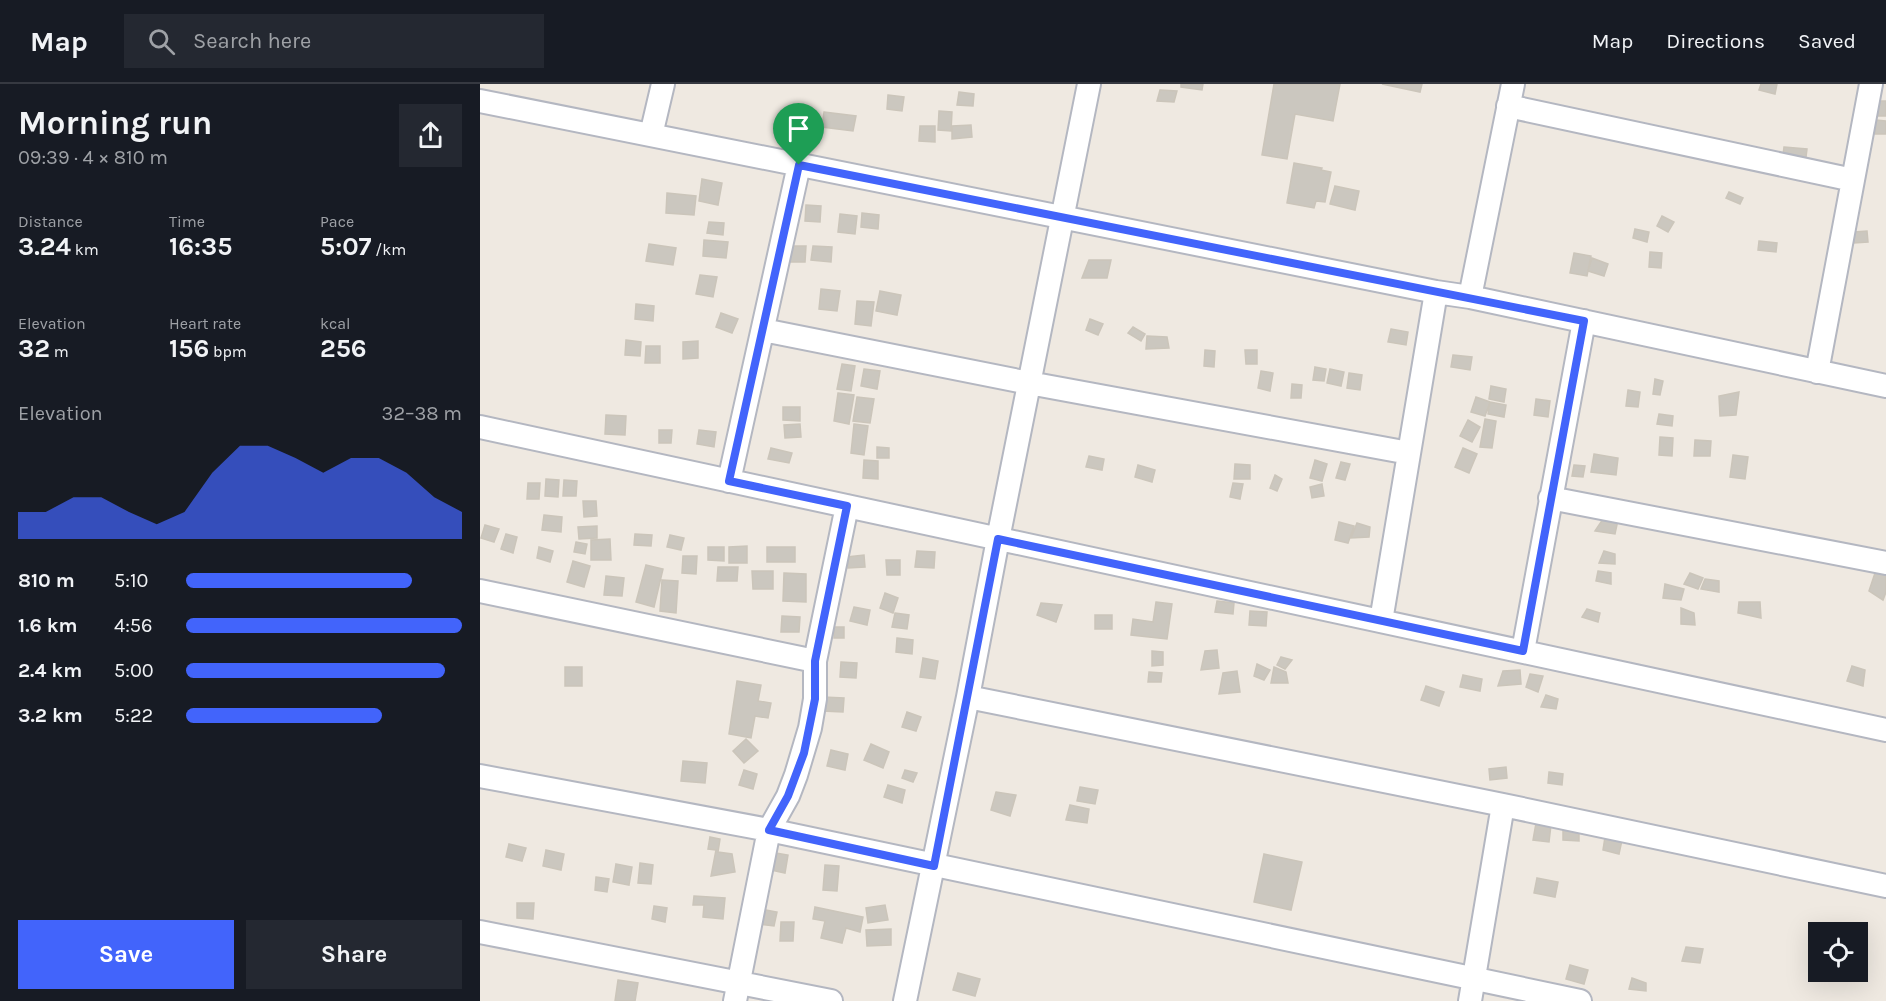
<!DOCTYPE html>
<html lang="en">
<head>
<meta charset="utf-8">
<style>
  :root { --surface:#171b24; --page:#242831; --text:#f1f3f6; --muted:#9ea1a6; --line:#363941; --accent:#4264fb }
  body { margin:0; font-family:Karla,sans-serif; background:var(--page); color:var(--text); height:100vh; display:flex; flex-direction:column; font-size:22px; white-space:nowrap }
  * { box-sizing:border-box; margin:0 }
  p { font-size:20px; color:var(--muted) }
  .icon { flex:none; width:33px; height:33px; fill:none; stroke:currentColor; stroke-width:2; stroke-linecap:round; stroke-linejoin:round }
  .map { position:relative; flex:1; overflow:hidden }
  .panel { display:flex; flex-direction:column; background:var(--surface); width:480px }
  .panel>* { flex:none }
  .tools { position:absolute; left:1328px; top:838px; display:grid; gap:12px }
  .tools a { display:grid; place-items:center; width:60px; height:60px; border-radius:0px; background:var(--surface); box-shadow:0 6px 24px #0002; font-size:30px }
  .pin { position:absolute; display:grid; place-items:center; width:51px; height:51px; color:#fff; margin:-62px -26px; border-radius:50% 50% 50% 0; rotate:-45deg; box-shadow:0 0 6px #0007 }
  .pin .icon { rotate:45deg }
  .round { display:grid; place-items:center; flex:none; width:63px; height:63px; border-radius:0px; background:var(--page) }
  .summary { display:flex; align-items:center; justify-content:space-between; height:102px; padding:0 18px }
  h1 { font-size:33px; font-weight:700; line-height:45px }
  .metrics { display:grid; grid-template-columns:repeat(3,1fr); gap:9px; height:102px; padding:6px 18px }
  .metrics div { display:grid; align-content:center }
  .metrics b { font-size:26px; font-weight:700 }
  .metrics small { font-size:16px; font-weight:400 }
  .metrics p { font-size:16px }
  .chart { height:168px; padding:12px 18px }
  .chart p { display:flex; justify-content:space-between }
  .chart svg { width:100%; height:108px; margin-top:6px; fill:var(--accent); opacity:.7 }
  .primary-button { display:flex; gap:12px; margin-top:auto; padding:12px 18px }
  .primary-button a { flex:1; height:69px; border-radius:0px; background:var(--accent); color:#fff; font-size:24px; font-weight:700; line-height:69px; text-align:center }
  .primary-button a+a { background:var(--page); color:var(--text) }
  ul { padding:0 18px; list-style:none; font-size:20px }
  li { display:grid; grid-template-columns:96px 72px 1fr; align-items:center; height:45px }
  li i { height:15px; border-radius:8px; background:var(--accent) }
  header { display:flex; align-items:center; gap:36px; box-sizing:border-box; height:84px; padding:0 30px; background:var(--surface); border-bottom:2px solid var(--line) }
  header strong { font-size:28px }
  nav { display:flex; gap:33px; margin-inline-start:auto; font-size:21px }
  .search { width:420px; height:54px; background:var(--page); display:flex; align-items:center; gap:15px; box-sizing:border-box; padding:0 21px; border-radius:0px; color:var(--muted); font-size:22px }
  main { display:flex; flex:1; min-height:0 }
  .map>svg:first-child { display:block }
</style>
</head>
<body>
<header>
<strong>Map</strong>
<div class="search"><svg class="icon" aria-label="search" viewBox="0 0 24 24"><circle cx="10" cy="10" r="6"/><path d="M15 15l6 6"/></svg>Search here</div>
<nav><a>Map</a><a>Directions</a><a>Saved</a></nav>
</header>
<main>
<section class="panel">
<div class="summary"><div><h1>Morning run</h1><p>09:39 · 4 × 810 m</p></div><a class="round"><svg class="icon" aria-label="share" viewBox="0 0 24 24"><path d="M12 15V3M7 8l5-5 5 5M5 13v7h14v-7"/></svg></a></div>
<div class="metrics">
<div><p>Distance</p><b>3.24<small> km</small></b></div>
<div><p>Time</p><b>16:35</b></div>
<div><p>Pace</p><b>5:07<small> /km</small></b></div>
</div>
<div class="metrics">
<div><p>Elevation</p><b>32<small> m</small></b></div>
<div><p>Heart rate</p><b>156<small> bpm</small></b></div>
<div><p>kcal</p><b>256</b></div>
</div>
<div class="chart"><p><span>Elevation</span>32–38 m</p>
<svg viewBox="0 0 160 44" preserveAspectRatio="none"><path d="M0 44V33L10 33L20 27L30 27L40 33L50 38L60 33L70 17L80 6L90 6L100 11L110 17L120 11L130 11L140 17L150 27L160 33V44z"/></svg>
</div>
<ul>
<li><b>810 m</b>5:10<i style="width:82%"></i></li>
<li><b>1.6 km</b>4:56<i style="width:100%"></i></li>
<li><b>2.4 km</b>5:00<i style="width:94%"></i></li>
<li><b>3.2 km</b>5:22<i style="width:71%"></i></li>
</ul>
<div class="primary-button"><a>Save</a><a>Share</a></div>
</section>
<div class="map">
<svg width="1406" height="917" viewBox="0 0 1406 917">
  <rect width="100%" height="100%" fill="#efe9e1"/>
  <path fill="#cbc7bf" stroke="#cbc5ba" stroke-width="1.5" d="M701,0H723L722,6L701,3Z
    M794,0H860L853,37L815,30L807,75L782,71Z
    M902,0H942L940,8Z
    M1281,0H1297L1295,10L1279,6Z
    M680,6L697,7L694,18L677,17Z
    M479,8L494,10L493,22L477,21Z
    M408,11L424,13L422,27L407,25Z
    M1398,17H1406V32H1397Z
    M459,27L472,28L471,47L458,46Z
    M344,28L376,32L373,47L342,43Z
    M1396,36L1406,37V50H1395Z
    M491,41L492,53L472,55V42Z
    M440,42H455V58L439,57Z
    M1304,63L1327,65L1325,81L1302,79Z
    M814,79L842,84L841,86L851,88L845,118L836,117L834,124L807,119Z
    M222,95L242,99L238,121L219,117Z
    M855,102L879,107L875,126L850,120Z
    M1249,108L1263,114L1260,120L1246,114Z
    M187,109L216,112L214,131L186,129Z
    M326,121L341,122L340,138L325,137Z
    M382,129L399,131L398,145L381,143Z
    M360,130L377,132L375,150L358,148Z
    M1182,132L1194,138L1188,148L1177,142Z
    M229,138L244,139L243,151L227,149Z
    M1155,145L1169,148L1167,158L1153,154Z
    M1387,147L1388,158L1374,159V148Z
    M224,156L248,158L246,174L223,172Z
    M1279,157L1297,159L1296,168L1278,166Z
    M169,160L196,164L193,181L166,177Z
    M310,162H326L325,178H310Z
    M333,162L352,163L351,178L331,176Z
    M1170,168L1182,169L1181,184L1169,183Z
    M1094,169L1111,172L1107,192L1090,189Z
    M1112,174L1128,180L1124,192L1108,187Z
    M609,176H631L627,194H602Z
    M220,191L237,193L233,213L216,210Z
    M341,205L360,207L357,227L339,225Z
    M400,207L421,211L417,231L396,227Z
    M377,217L394,218L391,242L375,240Z
    M156,220L174,222L173,237L155,235Z
    M241,229L258,235L252,249L236,243Z
    M610,235L623,240L618,251L606,246Z
    M653,243L665,250L661,257L648,249Z
    M911,245L928,248L926,261L908,258Z
    M667,252L687,253L689,264L666,265Z
    M146,256L161,258L160,272L145,271Z
    M218,257V274L203,275V258Z
    M166,262H180V279H165Z
    M725,266L735,267L734,283L724,282Z
    M765,266H777V280H766Z
    M973,271L992,273L990,286L971,283Z
    M362,280L375,282L371,307L357,305Z
    M835,283L846,285L844,297L833,296Z
    M384,285L400,287L397,305L381,302Z
    M850,285L864,288L861,302L847,299Z
    M781,287L793,289L790,307L778,304Z
    M869,289L882,291L880,306L867,304Z
    M1175,295L1183,297L1180,311L1173,310Z
    M812,300L822,301L821,314H811Z
    M1011,302L1026,305L1024,318L1009,315Z
    M1148,306L1160,308L1158,323L1146,322Z
    M1259,308L1256,331L1240,332L1239,312Z
    M358,309L374,311L369,340L354,337Z
    M377,313L394,315L390,339L373,337Z
    M996,313L1010,318L1005,332L991,328Z
    M1056,315L1070,317L1068,333L1054,331Z
    M1010,318L1026,321L1024,333L1008,330Z
    M303,323H320V337L303,336Z
    M1179,330L1193,332L1192,342L1177,340Z
    M126,331L146,332L145,351L125,350Z
    M1005,335L1016,337L1012,364L1000,363Z
    M988,336L1000,343L992,358L980,352Z
    M320,340L321,353L305,354L304,341Z
    M374,340L388,342L384,371L371,369Z
    M179,346H192L191,359H179Z
    M219,346L236,348L234,363L217,360Z
    M1180,353L1193,354L1192,372L1179,371Z
    M1215,356L1231,357L1230,372H1214Z
    M397,363L409,364V374H397Z
    M291,364L312,369L309,379L288,375Z
    M983,364L997,370L989,389L975,383Z
    M1114,370L1138,374L1136,391L1111,388Z
    M1253,371L1268,373L1265,395L1250,393Z
    M609,372L624,375L622,386L606,383Z
    M384,376L398,377V395L383,394Z
    M835,376L847,380L842,397L830,394Z
    M861,378L870,380L865,396L856,394Z
    M755,380L770,381V395H754Z
    M658,381L675,386L672,398L655,393Z
    M1094,381L1105,382L1103,393L1092,392Z
    M795,391L802,395L797,407L790,404Z
    M66,395L79,396L78,413L65,412Z
    M84,396L97,397L96,412H83Z
    M48,399H60L59,415H47Z
    M753,399L763,400L760,415L750,413Z
    M842,400L844,412L832,414L830,403Z
    M103,417H116L117,432L104,433Z
    M64,431L82,433L81,448L62,446Z
    M1123,435L1138,436L1135,450L1115,447Z
    M859,438L874,442L868,459L855,456Z
    M877,439L890,443L889,453L871,454Z
    M5,441L19,445L14,458L1,454Z
    M117,442V454L99,455L98,443Z
    M26,450L37,453L33,469L21,465Z
    M155,450L172,451L171,462L154,461Z
    M190,451L204,454L201,466L187,463Z
    M130,455L131,476H111V456Z
    M96,458L107,460L105,470L94,468Z
    M267,462V479H249V463Z
    M59,463L73,467L70,478L57,474Z
    M228,463H244V477L228,476Z
    M287,463H315V478H287Z
    M437,467L455,468L454,484L435,483Z
    M1124,467L1135,470V480L1119,479Z
    M384,471L385,483L368,484L367,473Z
    M203,472H217L216,490L202,489Z
    M406,476H420V491H407Z
    M93,477L110,482L104,503L87,498Z
    M166,481L183,485L174,523L156,518Z
    M238,483H258L257,497H237Z
    M1396,486L1406,487V508L1403,516L1389,507Z
    M272,487H293V505H273Z
    M1118,487L1131,489V500L1116,497Z
    M304,489L326,490V518L303,517Z
    M1210,489L1223,494L1218,505L1204,500Z
    M126,492L144,494L142,512L124,511Z
    M1225,495L1239,497V508L1221,505Z
    M182,496L198,497L196,529L180,527Z
    M1185,500L1204,505L1201,516L1183,514Z
    M405,509L418,514L413,529L400,524Z
    M737,517L754,519L753,530L735,528Z
    M676,518L692,520L687,555L651,551L653,535L673,538Z
    M1259,518H1280L1281,534L1258,529Z
    M561,519L582,521L576,538L557,531Z
    M374,523L390,526L387,541L370,537Z
    M1201,524L1214,529L1215,541L1201,540Z
    M1107,525L1120,529L1118,538L1102,533Z
    M770,527L787,528L786,542L769,541Z
    M415,529L429,531L427,545L412,543Z
    M615,531H632V545H615Z
    M302,532L320,533L319,548H301Z
    M354,543H364V554H354Z
    M417,554L433,556L432,570L416,568Z
    M737,566L739,584L721,586L725,567Z
    M672,567L683,568V581L672,582Z
    M801,573L812,576L805,585L797,581Z
    M443,574L458,577L455,595L440,593Z
    M361,578L377,579L376,594L360,593Z
    M777,580L790,586L784,596L774,592Z
    M1372,582L1385,586L1383,602L1367,597Z
    M85,583H102V602H85Z
    M794,583L806,588L808,599H791Z
    M1040,586L1041,600L1018,602L1023,587Z
    M757,587L760,608L739,610L743,589Z
    M669,588L682,589L681,598H668Z
    M1050,590L1063,592L1058,608L1046,603Z
    M983,591L1002,595L1000,607L980,603Z
    M257,597L281,601L278,617L291,619L288,634L275,632L271,654L249,650Z
    M946,602L964,608L959,622L941,616Z
    M1066,611L1078,615L1076,625L1061,623Z
    M343,613L364,614L363,628L342,627Z
    M427,628L441,633L436,647L422,643Z
    M266,655L278,667L264,679L253,667Z
    M391,660L409,668L403,684L384,676Z
    M351,666L368,670L365,686L347,682Z
    M203,677L227,679L225,699L201,697Z
    M1026,683L1027,694L1010,696L1009,685Z
    M264,686L277,690L273,705L259,701Z
    M425,686L437,689L433,698L422,694Z
    M1069,688L1083,690L1082,701L1068,699Z
    M408,701L425,706L422,719L404,713Z
    M600,703L618,706L615,720L597,717Z
    M516,708L536,711L530,732L511,726Z
    M590,721L609,725L607,739L586,736Z
    M1056,739L1071,741L1069,758L1053,756Z
    M1083,744H1099V757L1083,756Z
    M230,753L240,755L238,768L252,770L255,788L231,792L236,766L228,765Z
    M1125,753L1142,756L1139,770L1123,766Z
    M29,760L46,764L42,777L26,773Z
    M66,766L84,770L81,786L63,782Z
    M290,768L308,771L305,789L286,785Z
    M784,770L822,778L811,826L774,818Z
    M160,779L173,781L171,800L158,799Z
    M136,780L152,783L149,801L133,798Z
    M345,781L359,782L357,807L343,806Z
    M116,793L129,795L127,808L115,806Z
    M1057,794L1078,798L1075,813L1054,809Z
    M214,812L245,814L243,835L223,833L224,821H213Z
    M37,819H54L53,835L37,834Z
    M405,821L408,836L388,839L386,824Z
    M174,822L187,824L185,838L172,835Z
    M335,823L383,833L380,848L366,844L362,859L341,854L345,837L333,835Z
    M281,825L297,828L294,842L278,840Z
    M301,838H314L313,857H300Z
    M411,845V861L387,862L386,846Z
    M1206,863L1223,865L1220,879L1202,877Z
    M1090,881L1108,886L1104,900L1086,895Z
    M478,889L500,895L495,912L473,906Z
    M1152,894L1166,899V907L1149,905Z
    M138,896L158,899L155,917H135Z"/>
  <g fill="none" stroke-linecap="round" stroke-linejoin="round">
    <defs>
      <path id="street" d="M0,17L956,208L990,213L1406,302
        M1028,22L1373,96
        M171,51L183,0
        M990,213L1033,0
        M283,246L549,299L929,369
        M1337,288L1391,0
        M0,343L1406,646
        M249,397L319,81
        M1070,414L1406,479
        M0,507L335,577
        M901,537L956,208
        M1043,567L1104,237
        M488,613L1023,721L1406,802
        M0,692L289,746L1100,917
        M0,848L351,917
        M255,917L289,746L308,712L316,691L330,644L335,615V577L367,422
        M425,917L488,613L518,455L609,0
        M990,917L1023,721"/>
    </defs>
    <use href="#street" stroke="#b4b7c1" stroke-width="26"/>
    <use href="#street" stroke="#fff" stroke-width="22"/>
  </g>
  <g fill="none" stroke-linecap="round" stroke-linejoin="round">
    <defs>
      <path id="route" d="M319,81L1104,237L1043,567L518,455L454,782L289,746L308,712L324,669L335,615V577L367,422L249,397Z"/>
    </defs>
    <use href="#route" stroke="#fff" stroke-width="12"/>
    <use href="#route" stroke="#4264fb" stroke-width="8"/>
  </g>
</svg>
<div class="tools">
<a><svg class="icon" aria-label="locate" viewBox="0 0 24 24"><circle cx="12" cy="12" r="6"/><path d="M12 2v4M12 18v4M2 12h4M18 12h4"/></svg></a>
</div>
<div class="pin" style="left:319px;top:81px;background:#1e9e55"><svg class="icon" aria-label="arrive" viewBox="0 0 24 24"><path d="M6 21V4h12l-3 4 3 4H6"/></svg></div>
</div>
</main>
</body>
</html>
